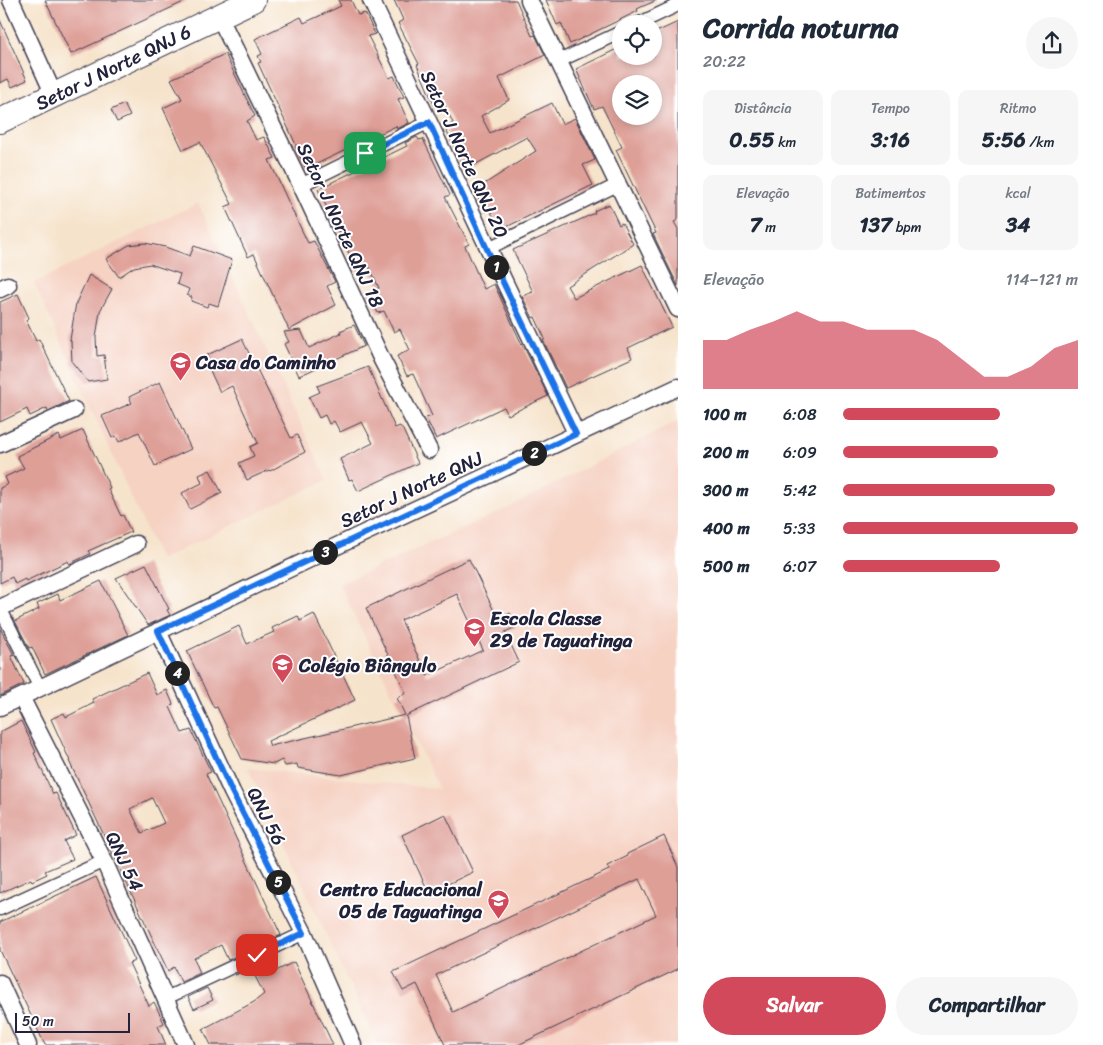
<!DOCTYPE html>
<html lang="pt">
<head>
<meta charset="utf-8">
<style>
  :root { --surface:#fff; --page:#f6f6f7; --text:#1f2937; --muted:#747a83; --accent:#d1495b }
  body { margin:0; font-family:Sriracha,sans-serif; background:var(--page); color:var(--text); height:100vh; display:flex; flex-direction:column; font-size:19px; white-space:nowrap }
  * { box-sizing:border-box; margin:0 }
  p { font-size:16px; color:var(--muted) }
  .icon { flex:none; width:28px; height:28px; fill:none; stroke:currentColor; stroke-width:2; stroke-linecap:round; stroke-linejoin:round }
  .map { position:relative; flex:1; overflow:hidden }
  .details { display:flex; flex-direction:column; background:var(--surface); width:425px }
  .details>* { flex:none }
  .buttons { position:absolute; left:612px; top:15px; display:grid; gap:10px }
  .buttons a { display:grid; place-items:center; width:50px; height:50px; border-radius:50%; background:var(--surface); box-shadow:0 2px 8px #0003; font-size:25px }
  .scale { position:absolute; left:15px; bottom:12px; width:115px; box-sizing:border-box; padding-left:5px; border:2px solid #22223b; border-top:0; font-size:14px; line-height:18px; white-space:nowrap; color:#22223b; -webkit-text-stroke:4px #fff; paint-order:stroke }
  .pin { position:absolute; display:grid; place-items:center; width:42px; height:42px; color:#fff; margin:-21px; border-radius:10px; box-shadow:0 2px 8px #0006 }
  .km { position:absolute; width:25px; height:25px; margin:-12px; border-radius:50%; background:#222; color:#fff; font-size:14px; line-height:25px; text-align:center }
  .round { display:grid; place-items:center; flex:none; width:52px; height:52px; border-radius:26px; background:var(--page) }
  .overview { display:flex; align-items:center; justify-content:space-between; height:85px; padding:0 25px }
  h1 { font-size:28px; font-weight:800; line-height:38px }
  .stats { display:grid; grid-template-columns:repeat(3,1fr); gap:8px; height:85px; padding:5px 25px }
  .stats div { display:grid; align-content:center; border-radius:10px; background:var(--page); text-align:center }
  .stats b { font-size:21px; font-weight:800 }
  .stats small { font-size:14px; font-weight:400 }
  .stats p { font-size:14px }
  .chart { height:140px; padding:10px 25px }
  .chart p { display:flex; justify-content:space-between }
  .chart svg { width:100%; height:90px; margin-top:5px; fill:var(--accent); opacity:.7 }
  .button { display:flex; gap:10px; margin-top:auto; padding:10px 25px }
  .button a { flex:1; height:58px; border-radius:30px; background:var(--accent); color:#fff; font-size:20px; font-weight:800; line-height:58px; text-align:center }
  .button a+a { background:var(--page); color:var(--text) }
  ul { padding:0 25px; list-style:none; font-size:16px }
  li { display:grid; grid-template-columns:80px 60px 1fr; align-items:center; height:38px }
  li i { height:12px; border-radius:6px; background:var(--accent) }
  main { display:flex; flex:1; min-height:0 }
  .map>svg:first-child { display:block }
</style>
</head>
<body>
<main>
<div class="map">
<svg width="678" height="1045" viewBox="0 0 678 1045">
  <rect width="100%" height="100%" fill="#fff"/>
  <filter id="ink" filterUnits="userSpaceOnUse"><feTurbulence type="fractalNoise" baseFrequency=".02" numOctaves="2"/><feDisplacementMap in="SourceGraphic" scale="10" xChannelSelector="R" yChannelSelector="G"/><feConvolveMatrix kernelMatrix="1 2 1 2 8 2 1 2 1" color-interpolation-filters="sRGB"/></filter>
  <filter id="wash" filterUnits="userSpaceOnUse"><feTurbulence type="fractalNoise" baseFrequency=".0096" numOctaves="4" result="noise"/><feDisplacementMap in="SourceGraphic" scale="20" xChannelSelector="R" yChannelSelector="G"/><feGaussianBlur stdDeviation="1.12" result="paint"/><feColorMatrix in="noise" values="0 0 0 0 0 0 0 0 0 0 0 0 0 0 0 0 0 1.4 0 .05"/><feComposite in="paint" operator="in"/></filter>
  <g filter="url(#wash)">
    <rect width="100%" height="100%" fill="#f6e3cb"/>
    <path fill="#f6d2c3" d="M198,203L327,480L160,560L34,283Z
      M678,421V1045H378L248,768L439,789L339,584L510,507Z"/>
    <g id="blocks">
      <path fill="#de9f97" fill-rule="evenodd" d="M45,0H188L71,54Z
        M338,0H351L358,15L365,13L375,34L368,36L389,78L394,76L404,97L398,99L409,123L397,129L396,126L306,169L295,147H297L258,63L261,62L258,56L262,54L255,39L301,17L304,23L341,6Z
        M394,0H516L532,36L535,35L545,55L499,78L509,100L481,116L490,133L552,103L562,124L575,118L595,160L583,165L593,185L500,230L490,210L485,212L475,190L536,151L527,137L465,170L445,128L453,123L444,103L435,107L417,65L419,64L398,23L403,20Z
        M546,0H657L637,9L638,11L570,44L561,23L557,25Z
        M0,20L27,80L12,87L8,79L0,83Z
        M678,22V220L674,222L678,229V286L653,234L656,233L616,150L622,147L602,106L594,109L576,69L621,47V56H654V33ZM621,84H654V116H621Z
        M225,54L255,116L247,121L256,140L264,137L275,158L269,160L293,212L308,243L314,241L335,282L327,286L336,305L289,330L254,254L248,257L231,220L225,207L232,204L200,142L183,150L163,108L182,99L171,79Z
        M124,104L130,116L117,122L111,110Z
        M417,137L419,140L423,139L450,195L445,197L469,244L465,246L484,289L494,284L523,347H524L548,396L508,415L504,407L436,439L426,418L432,416L413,374L407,376L397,356L410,350L400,329L394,332L384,311L378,313L368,293L379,288L369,266L358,272L318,189L407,146L405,143Z
        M609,204L619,225L622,223L633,244L567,286L574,298L642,265L672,327L628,348L632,358L566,388L543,340L545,339L535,317L533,318L522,296L533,292L513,250L595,213L594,211Z
        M145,243L165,247L190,256L194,246L232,260L218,306L209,303L207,307L191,301L192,297L187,295L189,289L177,284L180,274L150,264L134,267L119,277L106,259L129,245Z
        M89,275L112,289L100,311L96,338L97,356L104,355L107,379L88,382L72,362L71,341L70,340L76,303Z
        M18,294L29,318L26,320L36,341L39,339L69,401L48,411L47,408L30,416L27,409L0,422V302Z
        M354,325L364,346L299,376L284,344L289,342L284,332L301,330L309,348L341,333L340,331Z
        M242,339L291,438L297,435L305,452L270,471L269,470L247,480L239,463L254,456L250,447L258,443L232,386L220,392L206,362L209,361L207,355Z
        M368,367L395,428L400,426L403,430L418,463L358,491L352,479L349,480L340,459L373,443L362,422L340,432L334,421L329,424L325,415L319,418L309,397L320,392L317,386Z
        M160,382L191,449L155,466L139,432L119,442L116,436L112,438L102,416L132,403L129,397Z
        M83,430L110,488L108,489L121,516L123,515L131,532L88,551L90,554L69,564L68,561L26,581L25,579L15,584L12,577L0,583V488L8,484L5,477L24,468L17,456L59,435L61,440Z
        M210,470L222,493L190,509L182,493L202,483L199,475Z
        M469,559L498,619L510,613L516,627L505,632L519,662L406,716L415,758L341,775L298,768L297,764L285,766L282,760L274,764L242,759L217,707L214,708L187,651L239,626L247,644L274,632L272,628L298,616L300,621L314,614L355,700L268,741L270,746L405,715L397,698L406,693L366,608ZM457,594L483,650L427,676L401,620Z
        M146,564L169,609L167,610L170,615L148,625L116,578Z
        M101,581L128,635L45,674L32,647L29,648L15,621L39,609L37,604L58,594L60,600Z
        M0,628L14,655L11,656L24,684L0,696Z
        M147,673L157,695L167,690L173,704L170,707L182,733L191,730L211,772L206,774L281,935L228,960L221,945L194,958L200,973L181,982L174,967L168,971L69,761H70L51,719L64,713L66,717L94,703L92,699ZM152,798L164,823L142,833L130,809Z
        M21,721L36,752L34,753L53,794L56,793L76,835L64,841L73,859L45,871L47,874L32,881L31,879L0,893V732Z
        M445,814L473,872L429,893L402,835Z
        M664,836L678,867V969L518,1045H445L417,984L403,991L393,972L609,870L607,866L628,856L627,854ZM639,879L656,915L453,1012L436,975Z
        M96,877L135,961L129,963L149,1006L154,1002L164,1023L158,1026L166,1045H45L0,950V922Z
        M268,959L274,972L294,962L333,1045H211L203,1029L254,1002L264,994L251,968L235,975Z
        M207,988L213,1000L194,1009L188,997Z"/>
    </g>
  </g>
  <g filter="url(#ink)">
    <use href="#blocks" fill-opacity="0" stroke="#423f51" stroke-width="1"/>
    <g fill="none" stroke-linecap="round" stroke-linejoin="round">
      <defs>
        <path id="pedestrian" d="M638,24L678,5
          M559,61L621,32
          M301,185L429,122
          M487,249L617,185
          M0,608L40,688
          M0,909L104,861
          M164,999L304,933"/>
        <path id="minor" d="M11,0L54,95
          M371,0L576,433
          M529,0L678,309
          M219,16L301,185L382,360L429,450
          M0,289L8,285
          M0,444L74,410
          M0,608L136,544
          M158,631L232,792L304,933L353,1045
          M21,697L104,861L186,1045
          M0,707L360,535L678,387
          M0,983L28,1045"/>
        <path id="secondary" d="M0,121L253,0"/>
      </defs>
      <use href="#pedestrian" stroke="#423f51" stroke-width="15"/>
      <use href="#minor" stroke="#423f51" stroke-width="19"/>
      <use href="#secondary" stroke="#423f51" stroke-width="26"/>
      <use href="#pedestrian" stroke="#fff" stroke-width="12"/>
      <use href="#minor" stroke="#fff" stroke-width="16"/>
      <use href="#secondary" stroke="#fff" stroke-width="24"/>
    </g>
  </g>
  <g fill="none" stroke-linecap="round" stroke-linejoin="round" filter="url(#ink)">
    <defs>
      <path id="route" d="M257,955L304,933L232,792L158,631L576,434L487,249L429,122L365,153"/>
    </defs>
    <use href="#route" stroke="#fff" stroke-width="10"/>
    <use href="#route" stroke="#1a73e8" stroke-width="6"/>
  </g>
  <defs>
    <symbol id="school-pin" viewBox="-11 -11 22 30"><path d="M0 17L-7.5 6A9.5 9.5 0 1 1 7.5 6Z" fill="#d1495b" stroke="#fff"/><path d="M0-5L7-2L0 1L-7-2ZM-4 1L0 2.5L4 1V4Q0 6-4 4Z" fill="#fff"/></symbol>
  </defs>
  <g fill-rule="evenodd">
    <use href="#school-pin" x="168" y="350" width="25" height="34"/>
    <use href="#school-pin" x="462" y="616" width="25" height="34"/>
    <use href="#school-pin" x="270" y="652" width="25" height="34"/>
    <use href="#school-pin" x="486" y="888" width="25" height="34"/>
  </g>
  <g text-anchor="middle" stroke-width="4" stroke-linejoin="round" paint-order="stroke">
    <g font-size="19" fill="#22223b" stroke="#fff">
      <text transform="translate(113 67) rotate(-26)" y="7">Setor J Norte QNJ 6</text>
      <text transform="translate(465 154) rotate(65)" y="7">Setor J Norte QNJ 20</text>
      <text transform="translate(341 225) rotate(65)" y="7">Setor J Norte QNJ 18</text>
      <text transform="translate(411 489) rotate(-25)" y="7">Setor J Norte QNJ</text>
      <text transform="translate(267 816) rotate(63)" y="7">QNJ 56</text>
      <text transform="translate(125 861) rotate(65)" y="7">QNJ 54</text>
    </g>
    <g font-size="19" font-weight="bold" fill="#22223b" stroke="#fff" text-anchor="start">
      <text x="196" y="369">Casa do Caminho</text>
      <text x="490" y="625">Escola Classe<tspan x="490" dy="22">29 de Taguatinga</tspan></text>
      <text x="299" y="672">Colégio Biângulo</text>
      <text x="482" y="896" text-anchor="end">Centro Educacional<tspan x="482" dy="22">05 de Taguatinga</tspan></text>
    </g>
  </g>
</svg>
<div class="buttons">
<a><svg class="icon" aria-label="locate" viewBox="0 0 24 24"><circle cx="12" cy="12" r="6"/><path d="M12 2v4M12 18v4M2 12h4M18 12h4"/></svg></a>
<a><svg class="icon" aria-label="layers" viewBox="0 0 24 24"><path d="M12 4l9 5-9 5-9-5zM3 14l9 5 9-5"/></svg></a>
</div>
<div class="scale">50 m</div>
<div class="pin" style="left:365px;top:153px;background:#1e9e55"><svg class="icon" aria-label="arrive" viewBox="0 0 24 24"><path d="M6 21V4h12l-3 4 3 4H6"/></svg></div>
<div class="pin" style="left:257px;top:955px;background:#d93025"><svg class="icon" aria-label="check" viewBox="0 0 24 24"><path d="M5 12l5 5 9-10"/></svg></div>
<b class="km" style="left:496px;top:267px">1</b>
<b class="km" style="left:534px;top:453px">2</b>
<b class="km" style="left:325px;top:552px">3</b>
<b class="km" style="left:177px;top:673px">4</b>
<b class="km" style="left:278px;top:882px">5</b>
</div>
<section class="details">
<div class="overview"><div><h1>Corrida noturna</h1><p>20:22</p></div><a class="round"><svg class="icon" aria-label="share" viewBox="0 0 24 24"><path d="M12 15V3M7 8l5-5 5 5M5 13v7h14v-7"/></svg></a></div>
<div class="stats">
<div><p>Distância</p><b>0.55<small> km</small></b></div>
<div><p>Tempo</p><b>3:16</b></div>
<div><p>Ritmo</p><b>5:56<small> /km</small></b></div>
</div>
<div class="stats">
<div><p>Elevação</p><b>7<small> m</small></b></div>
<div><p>Batimentos</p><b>137<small> bpm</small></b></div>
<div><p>kcal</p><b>34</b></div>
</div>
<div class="chart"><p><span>Elevação</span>114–121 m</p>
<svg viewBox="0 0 160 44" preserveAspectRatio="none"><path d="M0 44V20L10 20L20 15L30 11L40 6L50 11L60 11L70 15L80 15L90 15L100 20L110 29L120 38L130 38L140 33L150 24L160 20V44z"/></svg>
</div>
<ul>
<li><b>100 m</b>6:08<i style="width:67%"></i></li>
<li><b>200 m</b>6:09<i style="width:66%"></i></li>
<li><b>300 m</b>5:42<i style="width:90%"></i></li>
<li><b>400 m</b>5:33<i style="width:100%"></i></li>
<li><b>500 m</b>6:07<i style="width:67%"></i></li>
</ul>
<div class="button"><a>Salvar</a><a>Compartilhar</a></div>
</section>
</main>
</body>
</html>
